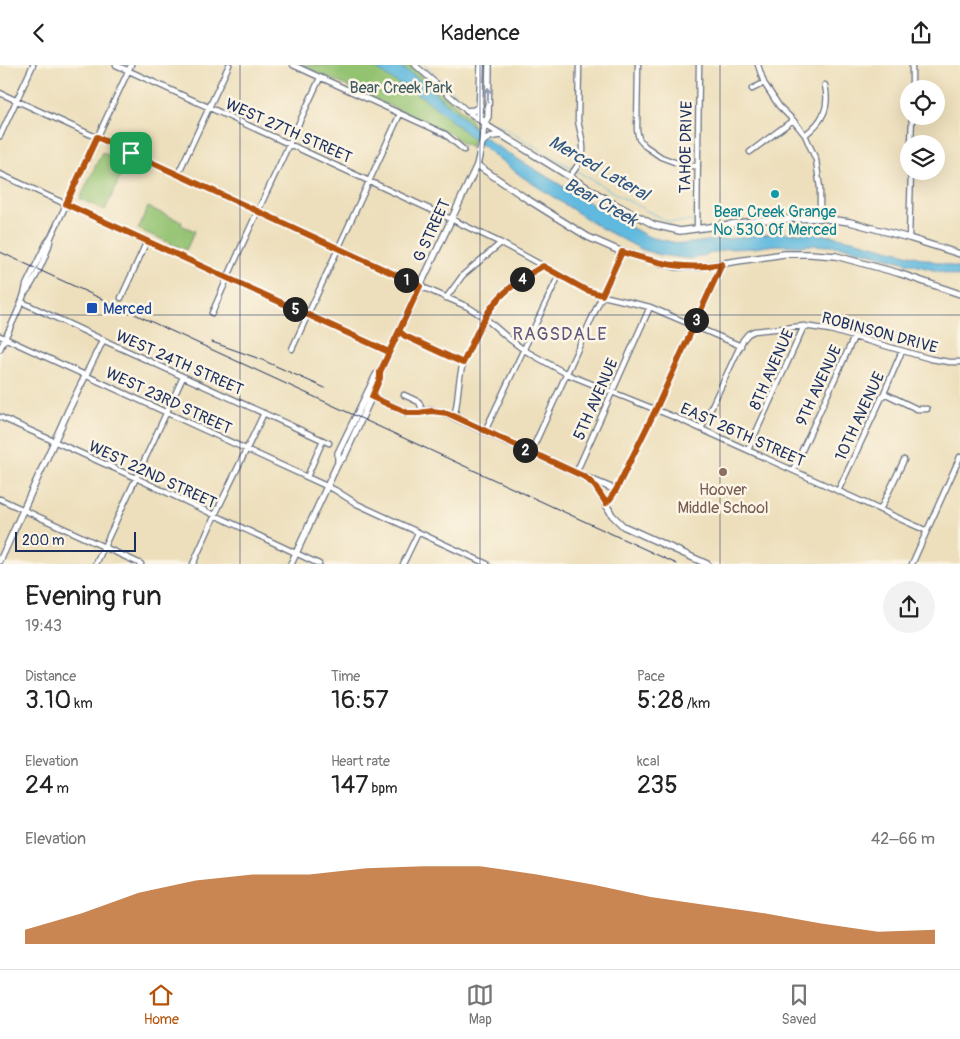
<!DOCTYPE html>
<html lang="en">
<head>
<meta charset="utf-8">
<style>
  :root { --surface:#fff; --page:#f2f2f2; --text:#222; --muted:#767676; --line:#e0e0e0; --accent:#b45309 }
  body { margin:0; font-family:Pangolin,sans-serif; background:var(--page); color:var(--text); height:100vh; display:flex; flex-direction:column; font-size:19px; white-space:nowrap }
  * { box-sizing:border-box; margin:0 }
  p { font-size:16px; color:var(--muted) }
  .icon { flex:none; width:28px; height:28px; fill:none; stroke:currentColor; stroke-width:2; stroke-linecap:round; stroke-linejoin:round }
  .map { position:relative; height:499px; overflow:hidden }
  .panel { display:flex; flex-direction:column; background:var(--surface); flex:1 }
  .panel>* { flex:none }
  .fabs { position:absolute; left:900px; top:15px; display:grid; gap:10px }
  .fabs a { display:grid; place-items:center; width:45px; height:45px; border-radius:50%; background:var(--surface); box-shadow:0 5px 20px #0002; font-size:25px }
  .scale { position:absolute; left:15px; bottom:12px; width:121px; box-sizing:border-box; padding-left:5px; border:2px solid #1b2f5e; border-top:0; font-size:14px; line-height:18px; white-space:nowrap; color:#1b2f5e; -webkit-text-stroke:4px #fcf5e5; paint-order:stroke }
  .pin { position:absolute; display:grid; place-items:center; width:42px; height:42px; color:#fff; margin:-21px; border-radius:10px; box-shadow:0 2px 8px #0006 }
  .km { position:absolute; width:25px; height:25px; margin:-12px; border-radius:50%; background:#222; color:#fff; font-size:14px; line-height:25px; text-align:center }
  .round { display:grid; place-items:center; flex:none; width:52px; height:52px; border-radius:26px; background:var(--page) }
  .overview { display:flex; align-items:center; justify-content:space-between; height:85px; padding:0 25px }
  h1 { font-size:28px; font-weight:600; line-height:38px }
  .stats { display:grid; grid-template-columns:repeat(3,1fr); gap:8px; height:85px; padding:5px 25px }
  .stats div { display:grid; align-content:center }
  .stats b { font-size:25px; font-weight:600 }
  .stats small { font-size:14px; font-weight:400 }
  .stats p { font-size:14px }
  .chart { height:140px; padding:10px 25px }
  .chart p { display:flex; justify-content:space-between }
  .chart svg { width:100%; height:90px; margin-top:5px; fill:var(--accent); opacity:.7 }
  header { display:flex; justify-content:space-between; align-items:center; height:65px; padding:0 25px; background:var(--surface); font-size:22px; font-weight:600 }
  .menu { display:flex; justify-content:space-around; align-items:center; height:70px; border-top:1px solid var(--line); background:var(--surface); font-size:14px; color:var(--muted) }
  .menu a { display:grid; justify-items:center; gap:2px }
  .menu .selected { color:var(--accent) }
  .map>svg:first-child { display:block }
</style>
</head>
<body>
<header><svg class="icon" aria-label="back" viewBox="0 0 24 24"><path d="M15 5l-7 7 7 7"/></svg>Kadence<svg class="icon" aria-label="share" viewBox="0 0 24 24"><path d="M12 15V3M7 8l5-5 5 5M5 13v7h14v-7"/></svg></header>
<div class="map">
<svg width="960" height="499" viewBox="0 0 960 499">
  <rect width="100%" height="100%" fill="#fcf5e5"/>
  <filter id="ink" filterUnits="userSpaceOnUse"><feTurbulence type="fractalNoise" baseFrequency=".02" numOctaves="2"/><feDisplacementMap in="SourceGraphic" scale="10" xChannelSelector="R" yChannelSelector="G"/><feConvolveMatrix kernelMatrix="1 2 1 2 8 2 1 2 1" color-interpolation-filters="sRGB"/></filter>
  <filter id="wash" filterUnits="userSpaceOnUse"><feTurbulence type="fractalNoise" baseFrequency=".0096" numOctaves="4" result="noise"/><feDisplacementMap in="SourceGraphic" scale="20" xChannelSelector="R" yChannelSelector="G"/><feGaussianBlur stdDeviation="1.12" result="paint"/><feColorMatrix in="noise" values="0 0 0 0 0 0 0 0 0 0 0 0 0 0 0 0 0 1.4 0 .05"/><feComposite in="paint" operator="in"/></filter>
  <g filter="url(#wash)">
    <rect width="100%" height="100%" fill="#eddfbc"/>
    <path fill="#93c271" stroke="#577868" d="M301,0H409L469,52L474,61L471,83C469,80 467,79 463,79L451,69L442,65Z
      M102,87L127,98L105,145L80,134Z
      M148,142L182,157L181,160L195,166L186,185L138,164Z"/>
    <path fill="#60b9de" stroke="#3e749e" d="M371,0H397L419,14L493,79L625,159L649,172L682,179L780,168H811L833,171L861,177L959,203H960V212L846,182L812,180L797,181L776,180L754,183L727,184L691,194L660,190L641,184L601,163L521,111L471,72L424,33L391,14Z"/>
    <g fill="none" stroke-linecap="round" stroke-linejoin="round">
      <path stroke="#60b9de" stroke-width="1" d="M424,0L464,37
        M497,59L616,129L664,155L672,157L693,156"/>
    </g>
  </g>
  <g filter="url(#ink)">
    <g fill="none" stroke-linecap="round" stroke-linejoin="round">
      <defs>
        <path id="street" d="M116,0L289,79L451,154L501,178L587,225L603,231L650,242L741,281
          M293,0L445,69L464,85
          M415,0L467,46L483,58
          M638,0L637,65L639,74L645,81L661,92L685,101H698
          M758,0L764,18L779,41L793,55L805,70L816,95L820,123V153
          M752,24L764,18
          M912,24V0
          M0,28L420,221L468,242L485,253L508,273L524,285L567,309L679,354L927,466
          M805,70C823,56 830,43 825,20
          M0,71L33,0
          M911,79L912,51
          M750,87L793,55
          M0,109L389,287
          M178,109L229,0
          M570,111C576,103 584,93 583,83C583,73 579,64 578,55L579,0
          M697,164L699,0
          M909,173L911,106
          M25,228C34,218 49,186 51,172L131,0
          M121,233L147,176
          M446,233L463,210L501,178
          M22,237L103,275L329,378
          M212,248L242,180L320,13
          M399,267L405,271L463,298
          M0,271L335,425L357,439L487,499
          M0,284C8,266 24,238 26,220L47,177L50,173
          M292,284L400,49
          M884,328L917,344H927
          M404,330L419,337L423,347
          M0,352L136,413L319,499
          M454,352C459,335 457,317 463,299C465,291 470,283 474,275C480,264 485,252 492,241C504,224 524,211 543,201
          M701,364L743,275L748,269L754,266L804,261L830,265L931,294L949,297H960
          M485,366L559,210
          M748,385L804,261
          M531,387L622,187
          M793,405L854,272
          M576,408L650,242
          M307,412L323,375
          M838,426L884,328L902,286
          M0,434L141,499
          M606,438L610,434L616,425L656,344L722,199
          M880,445L904,395
          M96,499L183,312
          M193,499L215,450L264,348
          M403,499L418,468
          M912,499L960,392"/>
        <path id="secondary" d="M481,0L479,50L484,59
          M467,46L475,45L480,40
          M484,59L609,136L645,155L654,160L680,166L761,155L820,153L850,157L909,173L960,189
          M482,78C487,71 494,71 502,70
          M477,100L527,134L588,172L622,187L665,199L677,202H698L784,189H810L836,191L898,208L960,229
          M372,332L408,348H419L432,345L447,349L585,412L616,425
          M338,398V388L376,310L380,307
          M589,415L598,425L612,450L623,461L707,499
          M0,496L69,344L103,275
          M291,499L338,398L344,392L380,313V307L389,287L477,100L482,78L484,59L488,52L489,0"/>
      </defs>
      <use href="#street" stroke="#646d7f" stroke-width="7"/>
      <use href="#secondary" stroke="#646d7f" stroke-width="8"/>
      <use href="#street" stroke="#fff" stroke-width="4.5"/>
      <use href="#secondary" stroke="#fff" stroke-width="5.5"/>
      <path stroke="#1b2f5e" stroke-width="1" d="M0,187L677,499
        M212,277L260,294L325,323"/>
    </g>
    <defs><path id="oneway-shaft" d="M-6 0H5M1.5-3L5.5 0L1.5 3" fill="none" stroke-width="1.6" stroke-linecap="round" stroke-linejoin="round" transform="scale(1.25)"/></defs>
    <use stroke="#8d97ae" href="#oneway-shaft" transform="translate(488 30) rotate(-89)"/>
  </g>
  <g fill="none" stroke-linecap="round" stroke-linejoin="round" filter="url(#ink)">
    <defs>
      <path id="route" d="M131,88L420,221L380,307V313L372,332L408,348H419L432,346L447,348L585,412L595,421L606,438L610,434L616,425L656,344L722,199C683,206 659,198 622,187L602,230L586,225L543,201C525,211 507,223 494,239C481,255 472,279 463,298L405,271L399,266L389,287L66,139L97,72L131,88"/>
    </defs>
    <use href="#route" stroke="#fff" stroke-width="10"/>
    <use href="#route" stroke="#b45309" stroke-width="6"/>
  </g>
  <path fill="none" stroke="#1b2f5e" stroke-width="1" stroke-opacity="0.55" d="M240,0V499M480,0V499M720,0V499M0,250H960"/>
  <circle fill="#0f9aa8" stroke="#fcf5e5" stroke-width="2" cx="775" cy="129" r="5"/>
  <rect fill="#1a4fb4" stroke="#fcf5e5" stroke-width="2" x="86" y="237" width="12" height="12" rx="2.5"/>
  <circle fill="#8d6e63" stroke="#fcf5e5" stroke-width="2" cx="723" cy="407" r="5"/>
  <g text-anchor="middle" stroke-width="5" stroke-linejoin="round" paint-order="stroke">
    <g font-size="16" fill="#3f5b64" stroke="#fcf5e5">
      <text x="401" y="28">Bear Creek Park</text>
    </g>
    <g font-size="16" fill="#1b2f5e" stroke="#fcf5e5">
      <text transform="translate(289 65) rotate(24)" y="6">WEST 27TH STREET</text>
      <text transform="translate(685 82) rotate(-89)" y="6">TAHOE DRIVE</text>
      <text transform="translate(431 165) rotate(-65)" y="6">G STREET</text>
      <text transform="translate(880 267) rotate(15)" y="6">ROBINSON DRIVE</text>
      <text transform="translate(180 297) rotate(24)" y="6">WEST 24TH STREET</text>
      <text transform="translate(771 304) rotate(-66)" y="6">8TH AVENUE</text>
      <text transform="translate(818 320) rotate(-65)" y="6">9TH AVENUE</text>
      <text transform="translate(595 334) rotate(-66)" y="6">5TH AVENUE</text>
      <text transform="translate(169 335) rotate(25)" y="6">WEST 23RD STREET</text>
      <text transform="translate(859 351) rotate(-65)" y="6">10TH AVENUE</text>
      <text transform="translate(743 369) rotate(24)" y="6">EAST 26TH STREET</text>
      <text transform="translate(153 409) rotate(25)" y="6">WEST 22ND STREET</text>
    </g>
    <g font-size="16" fill="#0d838f" stroke="#fcf5e5">
      <text x="775" y="152">Bear Creek Grange<tspan x="775" dy="18">No 530 Of Merced</tspan></text>
    </g>
    <g font-size="16" fill="#164399" stroke="#fcf5e5" text-anchor="start">
      <text x="103" y="249">Merced</text>
    </g>
    <g font-size="16" fill="#785e54" stroke="#fcf5e5">
      <text x="723" y="430">Hoover<tspan x="723" dy="18">Middle School</tspan></text>
    </g>
    <g font-size="18" font-style="italic" fill="#305884" stroke="#fcf5e5">
      <text transform="translate(599 103) rotate(30)" y="6">Merced Lateral</text>
      <text transform="translate(601 137) rotate(29)" y="6">Bear Creek</text>
    </g>
    <g font-size="18" letter-spacing="1" fill="#5f577f" stroke="#fcf5e5">
      <text x="560" y="275">RAGSDALE</text>
    </g>
  </g>
</svg>
<div class="fabs">
<a><svg class="icon" aria-label="locate" viewBox="0 0 24 24"><circle cx="12" cy="12" r="6"/><path d="M12 2v4M12 18v4M2 12h4M18 12h4"/></svg></a>
<a><svg class="icon" aria-label="layers" viewBox="0 0 24 24"><path d="M12 4l9 5-9 5-9-5zM3 14l9 5 9-5"/></svg></a>
</div>
<div class="scale">200 m</div>
<div class="pin" style="left:131px;top:88px;background:#1e9e55"><svg class="icon" aria-label="arrive" viewBox="0 0 24 24"><path d="M6 21V4h12l-3 4 3 4H6"/></svg></div>
<b class="km" style="left:406px;top:215px">1</b>
<b class="km" style="left:525px;top:385px">2</b>
<b class="km" style="left:696px;top:255px">3</b>
<b class="km" style="left:522px;top:214px">4</b>
<b class="km" style="left:295px;top:244px">5</b>
</div>
<section class="panel">
<div class="overview"><div><h1>Evening run</h1><p>19:43</p></div><a class="round"><svg class="icon" aria-label="share" viewBox="0 0 24 24"><path d="M12 15V3M7 8l5-5 5 5M5 13v7h14v-7"/></svg></a></div>
<div class="stats">
<div><p>Distance</p><b>3.10<small> km</small></b></div>
<div><p>Time</p><b>16:57</b></div>
<div><p>Pace</p><b>5:28<small> /km</small></b></div>
</div>
<div class="stats">
<div><p>Elevation</p><b>24<small> m</small></b></div>
<div><p>Heart rate</p><b>147<small> bpm</small></b></div>
<div><p>kcal</p><b>235</b></div>
</div>
<div class="chart"><p><span>Elevation</span>42–66 m</p>
<svg viewBox="0 0 160 44" preserveAspectRatio="none"><path d="M0 44V37L10 29L20 19L30 13L40 10L50 10L60 7L70 6L80 6L90 10L100 15L110 21L120 25L130 29L140 34L150 38L160 37V44z"/></svg>
</div>
</section>
<nav class="menu">
<a class="selected"><svg class="icon" aria-label="home" viewBox="0 0 24 24"><path d="M3 11l9-7 9 7M6 9v11h12V9"/></svg>Home</a>
<a><svg class="icon" aria-label="map" viewBox="0 0 24 24"><path d="M3 6l6-2 6 2 6-2v14l-6 2-6-2-6 2zM9 4v14M15 6v14"/></svg>Map</a>
<a><svg class="icon" aria-label="saved" viewBox="0 0 24 24"><path d="M7 4h10v16l-5-4-5 4z"/></svg>Saved</a>
</nav>
</body>
</html>
